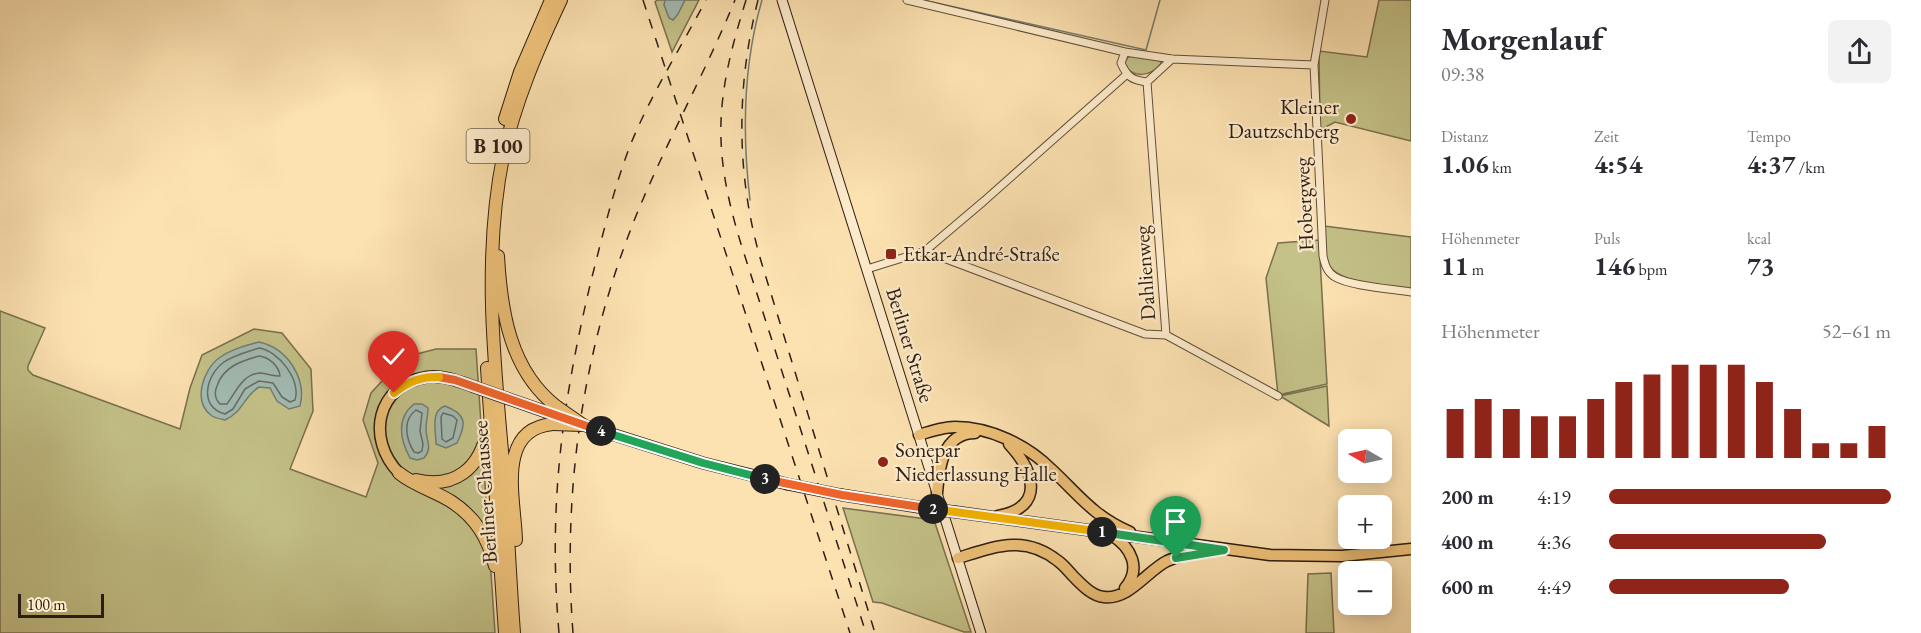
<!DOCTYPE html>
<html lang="de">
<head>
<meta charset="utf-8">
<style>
  :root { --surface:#fff; --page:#f2f2f3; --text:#2b2b33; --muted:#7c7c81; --accent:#8f2418 }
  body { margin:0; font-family:"EB Garamond",serif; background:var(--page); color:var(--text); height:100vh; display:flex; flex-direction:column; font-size:22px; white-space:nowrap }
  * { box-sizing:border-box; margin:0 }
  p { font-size:20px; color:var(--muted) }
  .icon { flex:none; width:33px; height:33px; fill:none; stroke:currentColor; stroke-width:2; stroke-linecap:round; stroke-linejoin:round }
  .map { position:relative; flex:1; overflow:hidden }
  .details { display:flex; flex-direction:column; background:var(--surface); width:510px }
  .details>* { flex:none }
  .needle { width:39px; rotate:279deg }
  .fabs { position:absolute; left:1338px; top:429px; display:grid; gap:12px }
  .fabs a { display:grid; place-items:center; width:54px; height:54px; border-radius:9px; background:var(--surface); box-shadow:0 3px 15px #0003; font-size:30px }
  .scale { position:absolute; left:18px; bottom:15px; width:86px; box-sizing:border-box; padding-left:6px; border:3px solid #2d1e13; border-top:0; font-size:16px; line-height:21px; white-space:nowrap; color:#2d1e13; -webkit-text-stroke:4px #feeccc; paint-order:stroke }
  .pin { position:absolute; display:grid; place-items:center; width:51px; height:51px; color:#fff; margin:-62px -26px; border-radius:50% 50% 50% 0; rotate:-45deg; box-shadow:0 0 6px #0007 }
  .pin .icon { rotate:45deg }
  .km { position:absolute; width:30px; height:30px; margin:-15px; border-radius:50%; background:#222; color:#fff; font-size:16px; line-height:30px; text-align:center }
  .round { display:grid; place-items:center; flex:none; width:63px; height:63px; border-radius:9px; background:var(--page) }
  .overview { display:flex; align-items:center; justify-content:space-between; height:102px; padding:0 30px }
  h1 { font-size:33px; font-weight:700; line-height:45px }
  .metrics { display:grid; grid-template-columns:repeat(3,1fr); gap:9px; height:102px; padding:6px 30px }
  .metrics div { display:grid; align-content:center }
  .metrics b { font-size:26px; font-weight:700 }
  .metrics small { font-size:16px; font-weight:400 }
  .metrics p { font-size:16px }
  .chart { height:168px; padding:12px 30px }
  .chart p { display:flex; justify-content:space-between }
  .chart svg { width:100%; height:108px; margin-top:6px; stroke:var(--accent); stroke-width:6 }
  ul { padding:0 30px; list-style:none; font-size:20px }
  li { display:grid; grid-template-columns:96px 72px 1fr; align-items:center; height:45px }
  li i { height:15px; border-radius:8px; background:var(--accent) }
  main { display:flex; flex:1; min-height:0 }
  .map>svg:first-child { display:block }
</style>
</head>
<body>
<main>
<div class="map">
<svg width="1411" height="633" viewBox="0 0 1411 633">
  <rect width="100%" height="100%" fill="#fde2b1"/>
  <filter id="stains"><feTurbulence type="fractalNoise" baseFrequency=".00333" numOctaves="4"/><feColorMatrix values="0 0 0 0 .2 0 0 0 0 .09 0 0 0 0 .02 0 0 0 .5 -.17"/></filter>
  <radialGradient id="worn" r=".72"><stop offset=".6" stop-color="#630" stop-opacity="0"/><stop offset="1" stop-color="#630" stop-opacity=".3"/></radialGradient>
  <path fill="#c4c288" stroke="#78704e" stroke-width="1.5" d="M657,0H699L672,52L655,2Z
    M1379,0H1411V141L1335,122L1320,130L1319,51L1367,57Z
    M1132,56L1160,60L1161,64C1150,77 1132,79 1124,63L1128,57Z
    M1324,226L1411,237V289C1390,286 1339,284 1328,264C1323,253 1324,238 1324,226Z
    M1319,240L1327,384L1278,395L1266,278L1278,243Z
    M0,311L45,328L28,366V370L33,375L180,429L190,388L202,355L254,329L282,333L311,369L313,411L290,469L366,497L378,463L363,420L371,393L394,368L413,355L436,349H476L495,633H0Z
    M1327,386L1329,426L1280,396Z
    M843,508L934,520L971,632H964L882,603L873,602Z
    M1331,573L1334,633H1306L1308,574Z"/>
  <path fill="#a2bcb4" stroke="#737d74" stroke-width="1.5" d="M665,0H685L678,14L673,20L669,18L664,5Z
    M259,342C287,348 307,378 300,406L289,409L277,401L270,388L259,387C243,397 244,411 225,420C221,419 215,418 212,416C192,402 203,370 219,358C231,349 245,346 259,342Z
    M414,404H422L428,408C428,415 426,422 426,429C426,441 433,448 424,458L417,460L410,458C400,440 396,418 414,404Z
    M445,406C466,414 467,423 457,443L446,448L436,444C436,431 430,411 445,406Z"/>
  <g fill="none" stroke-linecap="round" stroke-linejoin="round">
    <path stroke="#686d64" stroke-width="1.5" d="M259,348C279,351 301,380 295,400L290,402L282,397L273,383L259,381L245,389L233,409L225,414C198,407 206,375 224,362C234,355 247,352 259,348Z
      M259,356C269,357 279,366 280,376C274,376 268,374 261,373C243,373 236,392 227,404H220C215,399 214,393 217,386C223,367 241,361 259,356Z
      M416,410L422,413L420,431L423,444L422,451L418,453L414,452C406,439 402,420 416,410Z
      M443,413L453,416L457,420L453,438L446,442L442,439L441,417Z"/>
    <path stroke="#737d74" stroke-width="1.5" d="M923,0L1146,50L1160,0
      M750,200C742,133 743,65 762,0"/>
    <defs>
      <path id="street" d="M907,0L1125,52
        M1325,0L1314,65L1323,256C1325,265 1327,272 1335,277C1350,286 1392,289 1411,292
        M1172,59L1147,82C1132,80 1127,77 1121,63L1125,52L1172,59L1314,65
        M1147,82L1166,335L1278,396
        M925,251L1145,334L1166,335
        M867,269L925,251L984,201L1126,75"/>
      <path id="secondary" d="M782,0L981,633"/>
      <path id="primary" d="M506,398L555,415
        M583,425L703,463L787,484
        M919,435C931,431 943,427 955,427C990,427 1027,445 1051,469C1079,495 1093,516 1130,532
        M399,473C366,439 376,385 427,377C442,375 458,381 472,386
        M937,493C939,469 942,433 975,433
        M842,495L931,509
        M956,512L1270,555L1342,556L1411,549
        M998,516C1046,507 1034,471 1009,444
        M1111,535C1131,547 1142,568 1125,588
        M958,558C994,547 1024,534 1058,561C1064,565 1069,572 1074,577C1082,585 1092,596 1104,597C1129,600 1147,571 1167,561C1180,555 1194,553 1207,552"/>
      <path id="highway" d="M505,119L520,72L551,0
        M498,256C501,311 510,371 557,407
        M487,368L505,633
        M399,473C415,486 435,491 452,502C476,518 488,538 495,566
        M416,480C454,489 480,469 487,431
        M516,540C515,500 495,429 553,424
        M514,633C510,580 508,527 504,474C495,368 482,262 503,157C515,102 537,51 561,0"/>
    </defs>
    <use href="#street" stroke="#614f3a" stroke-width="9"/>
    <use href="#secondary" stroke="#2d1e13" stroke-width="11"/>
    <use href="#primary" stroke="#2d1e13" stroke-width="13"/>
    <use href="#highway" stroke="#2d1e13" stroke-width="14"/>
    <use href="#street" stroke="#feeccc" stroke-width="7"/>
    <use href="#secondary" stroke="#feeccc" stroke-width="9"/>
    <use href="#primary" stroke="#eec178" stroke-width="10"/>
    <use href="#highway" stroke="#eec178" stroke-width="12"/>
    <path stroke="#2d1e13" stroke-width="1.5" stroke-dasharray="10 10" stroke-linecap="butt" d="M643,0L850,633
      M746,0C716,97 711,146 741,244L866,633
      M758,0C736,87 736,175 761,261L875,633
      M559,633C548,507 562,403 591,281C603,234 614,186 632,141C652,93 681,47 706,0
      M573,633C562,489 583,345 638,211C668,139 706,71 735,0"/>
    <defs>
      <path id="primary-bridge" d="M472,386L506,398
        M555,415L574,422
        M787,484L842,495
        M931,509L956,512"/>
      <path id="highway-bridge" d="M557,407L583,425
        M553,424L582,425"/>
    </defs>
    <use href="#primary-bridge" stroke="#2d1e13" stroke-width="13" stroke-linecap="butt"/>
    <use href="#highway-bridge" stroke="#2d1e13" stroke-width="14" stroke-linecap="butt"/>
    <use href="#primary-bridge" stroke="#eec178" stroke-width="10"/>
    <use href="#highway-bridge" stroke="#eec178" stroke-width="12"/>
  </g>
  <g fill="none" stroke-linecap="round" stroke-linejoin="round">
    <defs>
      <path id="split-1" d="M1102,532L1224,550L1176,558"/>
      <path id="split-2" d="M933,509L1102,532"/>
      <path id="split-3" d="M765,479L842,495L933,509"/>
      <path id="split-4" d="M601,431L703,463L765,479"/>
      <path id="split-5" d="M439,377L455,380L601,431"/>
      <path id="split-6" d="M394,393C408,382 421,376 439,377"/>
    </defs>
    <use href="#split-1" stroke="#fff" stroke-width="12"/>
    <use href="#split-2" stroke="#fff" stroke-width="12"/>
    <use href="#split-3" stroke="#fff" stroke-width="12"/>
    <use href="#split-4" stroke="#fff" stroke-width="12"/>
    <use href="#split-5" stroke="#fff" stroke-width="12"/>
    <use href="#split-6" stroke="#fff" stroke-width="12"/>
    <use href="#split-1" stroke="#22a559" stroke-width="8"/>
    <use href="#split-2" stroke="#f5b400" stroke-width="8"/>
    <use href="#split-3" stroke="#f0652b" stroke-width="8"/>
    <use href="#split-4" stroke="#22a559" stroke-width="8"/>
    <use href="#split-5" stroke="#f0652b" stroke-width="8"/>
    <use href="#split-6" stroke="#f5b400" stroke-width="8"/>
  </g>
  <g fill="#8f2418" stroke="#feeccc" stroke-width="2">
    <circle cx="1351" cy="119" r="6"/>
    <rect x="885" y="248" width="12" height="12" rx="3"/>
    <circle cx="883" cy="462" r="6"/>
  </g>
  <g text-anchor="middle" stroke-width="4.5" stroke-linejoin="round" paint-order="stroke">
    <rect fill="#feeccc" stroke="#6c5c4a" stroke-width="1.5" x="466.5" y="129" width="63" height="34" rx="4.5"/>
    <g font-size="20" font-weight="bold" fill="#2d1e13">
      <text x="498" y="153">B 100</text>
    </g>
    <g font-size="21" fill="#2d1e13" stroke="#feeccc" text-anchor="start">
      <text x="1339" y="114" text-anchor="end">Kleiner<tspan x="1339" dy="24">Dautzschberg</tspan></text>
      <text x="903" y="261">Etkar-André-Straße</text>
      <text x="895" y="457">Sonepar<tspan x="895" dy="24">Niederlassung Halle</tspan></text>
    </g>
    <g font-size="21" fill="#2d1e13" stroke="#feeccc">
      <text transform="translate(1304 204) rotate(-93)" y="7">Hobergweg</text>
      <text transform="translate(1145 273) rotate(-94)" y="7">Dahlienweg</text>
      <text transform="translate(910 345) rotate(73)" y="7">Berliner Straße</text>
      <text transform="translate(485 492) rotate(-94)" y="7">Berliner Chaussee</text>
    </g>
  </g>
  <rect width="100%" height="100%" filter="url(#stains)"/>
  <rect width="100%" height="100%" fill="url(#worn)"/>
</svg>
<div class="fabs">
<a><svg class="needle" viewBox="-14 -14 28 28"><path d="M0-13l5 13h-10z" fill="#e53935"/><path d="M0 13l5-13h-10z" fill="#7c7c81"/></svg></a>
<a>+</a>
<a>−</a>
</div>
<div class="scale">100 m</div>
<div class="pin" style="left:1176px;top:558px;background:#1e9e55"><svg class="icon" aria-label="arrive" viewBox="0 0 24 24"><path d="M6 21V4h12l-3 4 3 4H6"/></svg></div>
<div class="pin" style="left:394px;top:393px;background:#d93025"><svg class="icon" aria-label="check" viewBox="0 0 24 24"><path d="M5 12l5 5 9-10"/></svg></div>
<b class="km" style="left:1102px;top:532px">1</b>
<b class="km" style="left:933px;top:509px">2</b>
<b class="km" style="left:765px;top:479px">3</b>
<b class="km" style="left:601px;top:431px">4</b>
</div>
<section class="details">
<div class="overview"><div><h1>Morgenlauf</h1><p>09:38</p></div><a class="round"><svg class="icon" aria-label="share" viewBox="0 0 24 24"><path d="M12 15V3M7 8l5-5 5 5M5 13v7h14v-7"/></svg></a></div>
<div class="metrics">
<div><p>Distanz</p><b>1.06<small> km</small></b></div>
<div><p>Zeit</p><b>4:54</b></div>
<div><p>Tempo</p><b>4:37<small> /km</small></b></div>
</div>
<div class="metrics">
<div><p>Höhenmeter</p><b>11<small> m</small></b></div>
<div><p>Puls</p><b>146<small> bpm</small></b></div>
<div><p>kcal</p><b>73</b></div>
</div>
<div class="chart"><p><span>Höhenmeter</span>52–61 m</p>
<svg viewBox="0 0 160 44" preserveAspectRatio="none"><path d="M5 44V24M15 44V20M25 44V24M35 44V27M45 44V27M55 44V20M65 44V13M75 44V10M85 44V6M95 44V6M105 44V6M115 44V13M125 44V24M135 44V38M145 44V38M155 44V31"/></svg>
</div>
<ul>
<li><b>200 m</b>4:19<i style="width:100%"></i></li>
<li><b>400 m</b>4:36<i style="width:77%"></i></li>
<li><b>600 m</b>4:49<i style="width:64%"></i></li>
</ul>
</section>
</main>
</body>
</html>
